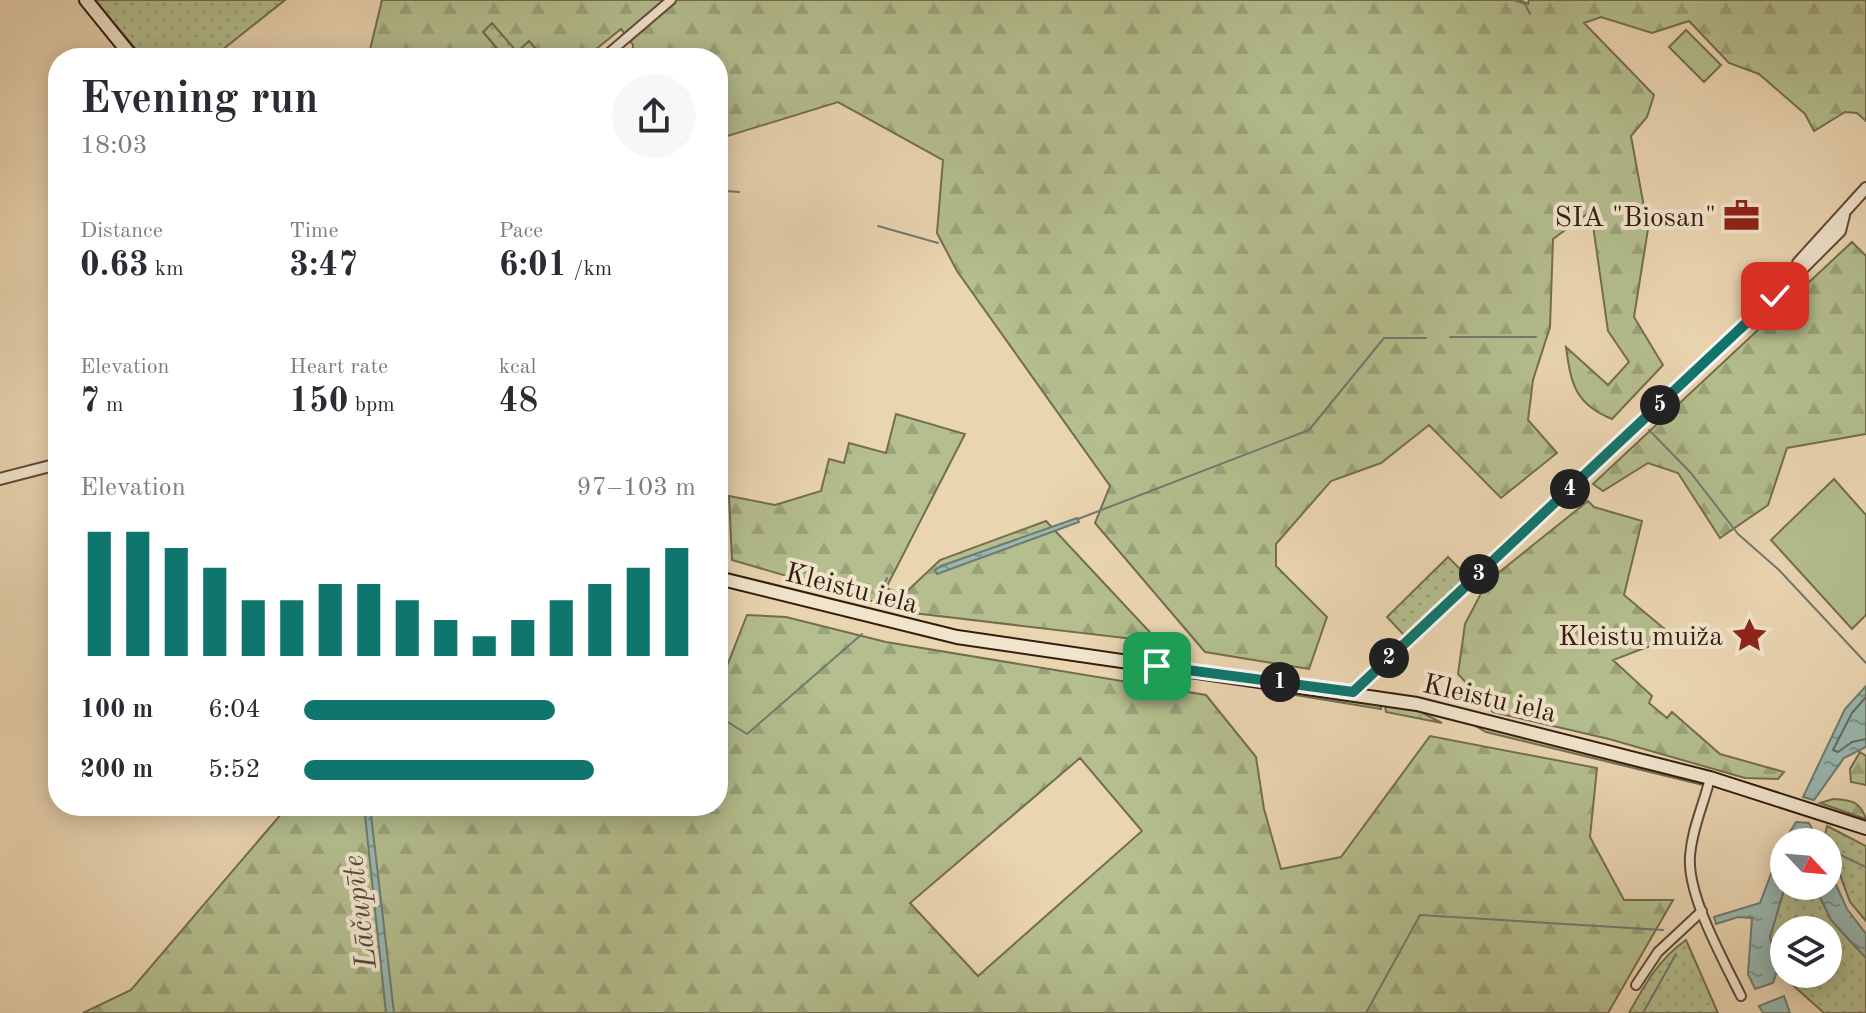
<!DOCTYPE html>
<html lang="en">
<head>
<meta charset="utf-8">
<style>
  :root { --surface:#fff; --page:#f7f7f7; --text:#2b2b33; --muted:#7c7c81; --accent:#0f766e }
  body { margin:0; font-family:"Old Standard TT",serif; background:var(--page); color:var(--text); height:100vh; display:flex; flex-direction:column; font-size:30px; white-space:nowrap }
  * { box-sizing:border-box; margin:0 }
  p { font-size:26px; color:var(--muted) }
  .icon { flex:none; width:44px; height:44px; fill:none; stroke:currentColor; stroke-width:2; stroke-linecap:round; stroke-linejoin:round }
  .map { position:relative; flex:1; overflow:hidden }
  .sheet { position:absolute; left:48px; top:48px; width:680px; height:768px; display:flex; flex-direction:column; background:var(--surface); border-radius:32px; box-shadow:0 4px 20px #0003 }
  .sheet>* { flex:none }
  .needle { width:52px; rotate:116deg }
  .fabs { position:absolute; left:1770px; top:828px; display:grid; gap:16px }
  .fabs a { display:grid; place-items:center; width:72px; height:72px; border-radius:50%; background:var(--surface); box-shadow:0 4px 20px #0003; font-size:40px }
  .pin { position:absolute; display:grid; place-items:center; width:68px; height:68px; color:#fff; margin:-34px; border-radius:16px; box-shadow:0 4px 12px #0006 }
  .km { position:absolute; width:40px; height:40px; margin:-20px; border-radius:50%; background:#222; color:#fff; font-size:22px; line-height:40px; text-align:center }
  .round { display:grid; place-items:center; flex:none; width:84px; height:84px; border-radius:42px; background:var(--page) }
  .headline { display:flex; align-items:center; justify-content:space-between; height:136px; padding:0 32px }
  h1 { font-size:44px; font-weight:700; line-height:60px }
  .stats { display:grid; grid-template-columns:repeat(3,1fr); gap:12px; height:136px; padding:8px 32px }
  .stats div { display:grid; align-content:center }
  .stats b { font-size:34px; font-weight:700 }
  .stats small { font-size:22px; font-weight:400 }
  .stats p { font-size:22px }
  .chart { height:224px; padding:16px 32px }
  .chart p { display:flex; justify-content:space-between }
  .chart svg { width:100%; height:144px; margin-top:8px; stroke:var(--accent); stroke-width:6 }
  ul { padding:0 32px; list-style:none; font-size:26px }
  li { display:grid; grid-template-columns:128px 96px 1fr; align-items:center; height:60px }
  li i { height:20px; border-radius:10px; background:var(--accent) }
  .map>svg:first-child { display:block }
</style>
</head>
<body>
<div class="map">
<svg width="1866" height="1013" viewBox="0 0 1866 1013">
  <defs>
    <pattern id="grass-dots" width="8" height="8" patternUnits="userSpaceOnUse" patternTransform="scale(2)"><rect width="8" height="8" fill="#b4be8e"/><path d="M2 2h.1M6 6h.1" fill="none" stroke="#9ba379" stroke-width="1.8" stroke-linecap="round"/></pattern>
    <pattern id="forest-firs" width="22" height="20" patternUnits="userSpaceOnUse" patternTransform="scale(2)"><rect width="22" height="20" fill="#b4be8e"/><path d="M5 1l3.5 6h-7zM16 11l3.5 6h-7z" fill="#9ba379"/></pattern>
    <pattern id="water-ripples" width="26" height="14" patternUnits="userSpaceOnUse" patternTransform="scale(2)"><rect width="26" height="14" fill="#98b8b0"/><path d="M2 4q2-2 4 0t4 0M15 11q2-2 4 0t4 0" fill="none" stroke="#7d958e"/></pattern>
  </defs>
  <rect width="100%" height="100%" fill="#ead5b1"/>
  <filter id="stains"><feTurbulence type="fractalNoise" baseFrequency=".0025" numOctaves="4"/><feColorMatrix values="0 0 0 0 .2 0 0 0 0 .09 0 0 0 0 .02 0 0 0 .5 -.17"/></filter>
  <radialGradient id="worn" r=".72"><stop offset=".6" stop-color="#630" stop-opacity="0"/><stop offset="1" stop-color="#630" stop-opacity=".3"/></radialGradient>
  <path fill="url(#grass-dots)" stroke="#746e4e" stroke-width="2" fill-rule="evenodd" d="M95,0H285L212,58H143Z
    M492,23L517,51L529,41L544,58H505L483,32Z
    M1448,557L1467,576L1405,636L1387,617Z
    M1296,692L1381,704V709L1295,695Z
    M1385,706L1419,711L1442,723L1386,712Z
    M1472,724L1695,780L1703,785L1486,732Z
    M1827,826L1866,846V921L1850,902L1828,842L1824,840Z
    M1785,886H1815L1831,920L1866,958V1013H1824L1777,971L1770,937ZM1784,930H1828V974H1784Z
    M1686,940L1718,1013H1629C1645,984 1659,959 1686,940Z"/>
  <path fill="url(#forest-firs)" stroke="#746e4e" stroke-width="2" fill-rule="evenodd" d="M382,0H1520L1528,4L1529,0H1866V121L1857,113L1845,112L1814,131L1805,114L1759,74L1729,63L1689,21L1652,33L1601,17L1584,23L1654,95L1647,117L1631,136L1648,229L1634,317L1663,365L1612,419C1575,404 1571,384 1566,347L1608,385L1629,362L1608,331L1591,211L1553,239L1550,327L1533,380L1528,420L1557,453L1501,498L1429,425L1381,463L1331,481L1276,544V566L1327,617L1309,669L1205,652L1095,523L1110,486L957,271L937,233L943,160L838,102L718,139V58H632L633,45L621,29L585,58H544L529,41L517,52L492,23L483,32L505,58H368Z
    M1852,242L1866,256V434L1787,448L1768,505L1720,538L1678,473L1648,463L1603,491L1593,484Z
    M896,414L965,434L886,588L903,595L940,560L1046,521L1159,642L913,613L732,560L729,496L775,505L821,491L829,459L844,463L849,443L886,453Z
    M1588,501L1594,507L1642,521L1624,595L1674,637L1613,660L1652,696L1649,703L1667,718L1672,712L1720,754L1784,772L1778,779L1745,778L1609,739L1493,712L1458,674L1465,624L1487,582Z
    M747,615L786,617L886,642L1206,695L1256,757L1264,809L1281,869L1341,857L1430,736L1597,768L1590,837L1624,900H1673L1608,1013H83L131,990L288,806H718V689ZM1080,758L1142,831L978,976L910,903Z
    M1860,752L1866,756V785L1851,782L1850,769Z
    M1833,799C1851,800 1860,801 1866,819L1820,803Z"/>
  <path fill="#b4be8e" stroke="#746e4e" stroke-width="2" d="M1686,30L1721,65L1704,82L1669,47Z
    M1834,479L1866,515V615L1852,629L1771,540Z"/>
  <path fill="url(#water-ripples)" stroke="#707a70" stroke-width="2" d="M1077,518L1079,522L937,574L935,570L941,566Z
    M1866,686V747L1844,758L1814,800L1803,797L1845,709Z
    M364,806H370L394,1013H386Z
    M1796,822L1809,823L1819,842H1784L1785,886L1770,937L1777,971L1773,983L1755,989L1748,974L1752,918L1738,917L1716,924L1714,917L1760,903L1782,845Z
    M1828,867L1847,909L1866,934V958L1831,920L1815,887L1828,886Z
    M1784,996L1790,1013H1763L1759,1006Z"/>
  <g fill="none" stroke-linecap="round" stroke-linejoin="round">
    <path stroke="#666a60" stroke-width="2" d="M1866,697L1852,713L1833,750L1838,752L1852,742L1866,739"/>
    <path stroke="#707a70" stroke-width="2" d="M1514,0L1525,4L1530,14
      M718,198L726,191L739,192
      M878,226L938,243
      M1450,337H1536
      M1649,430L1691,473L1738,534L1779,570L1866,663
      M1078,519L1309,430L1384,338H1426
      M885,583L887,578
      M718,716L747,734L862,634
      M1828,849L1866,867
      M1366,1013L1420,915L1663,930
      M1643,1013L1676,954"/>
    <defs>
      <path id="minor" d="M603,58L671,0
        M1710,778C1704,804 1692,828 1690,856C1687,896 1723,959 1741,996
        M1636,985L1658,952L1702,911"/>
      <path id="tertiary" d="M1795,275L1798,263L1866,188
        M0,479L58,464
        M1353,692L1775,296L1840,231L1844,215"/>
      <path id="secondary" d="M86,0L133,58
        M718,578L957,637L1417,704L1710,778L1866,828"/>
    </defs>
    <use href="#minor" stroke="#614b38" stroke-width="12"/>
    <use href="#tertiary" stroke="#614b38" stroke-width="14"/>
    <use href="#secondary" stroke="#331d0f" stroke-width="16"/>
    <use href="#minor" stroke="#f1e4cc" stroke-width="8"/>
    <use href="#tertiary" stroke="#f1e4cc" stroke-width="10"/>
    <use href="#secondary" stroke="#f1e4cc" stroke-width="12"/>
  </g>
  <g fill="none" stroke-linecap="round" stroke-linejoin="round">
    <defs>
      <path id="route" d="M1157,666L1353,692L1775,296"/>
    </defs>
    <use href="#route" stroke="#fff" stroke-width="16"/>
    <use href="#route" stroke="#0f766e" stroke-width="10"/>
  </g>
  <defs>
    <symbol id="office-bare" viewBox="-9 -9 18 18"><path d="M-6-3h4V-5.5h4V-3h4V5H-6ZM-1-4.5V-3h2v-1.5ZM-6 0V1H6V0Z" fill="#8f2418" stroke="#f1e4cc" stroke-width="2.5" paint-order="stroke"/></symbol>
    <symbol id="sight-bare" viewBox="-9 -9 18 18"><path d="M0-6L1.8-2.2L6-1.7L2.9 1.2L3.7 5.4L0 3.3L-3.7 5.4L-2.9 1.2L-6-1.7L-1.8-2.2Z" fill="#8f2418" stroke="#f1e4cc" stroke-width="2.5" paint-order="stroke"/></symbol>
  </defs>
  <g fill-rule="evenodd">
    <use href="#office-bare" x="1716" y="190" width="51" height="51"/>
    <use href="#sight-bare" x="1724" y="610" width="51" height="51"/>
  </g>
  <g text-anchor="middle" stroke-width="8" stroke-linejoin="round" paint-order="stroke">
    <g font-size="28" fill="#331d0f" stroke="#f1e4cc" text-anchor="end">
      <text x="1716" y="226">SIA "Biosan"</text>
      <text x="1723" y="645">Kleistu muiža</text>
    </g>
    <g font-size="28" fill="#331d0f" stroke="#f1e4cc">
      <text transform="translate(852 587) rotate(14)" y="10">Kleistu iela</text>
      <text transform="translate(1490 697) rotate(13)" y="10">Kleistu iela</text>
    </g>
    <g font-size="30" font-style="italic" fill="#514c3f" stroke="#f1e4cc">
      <text transform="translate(359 912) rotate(-97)" y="10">Lāčupīte</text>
    </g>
  </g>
  <rect width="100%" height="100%" filter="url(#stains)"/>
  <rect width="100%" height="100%" fill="url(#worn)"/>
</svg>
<div class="fabs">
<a><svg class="needle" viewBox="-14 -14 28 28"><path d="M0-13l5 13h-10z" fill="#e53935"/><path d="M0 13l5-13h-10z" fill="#7c7c81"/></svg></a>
<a><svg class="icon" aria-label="layers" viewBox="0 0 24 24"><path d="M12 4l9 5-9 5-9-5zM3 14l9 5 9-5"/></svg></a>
</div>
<div class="pin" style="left:1157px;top:666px;background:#1e9e55"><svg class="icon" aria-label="arrive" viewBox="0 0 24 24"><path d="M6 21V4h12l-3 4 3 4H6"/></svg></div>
<div class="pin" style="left:1775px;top:296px;background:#d93025"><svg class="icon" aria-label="check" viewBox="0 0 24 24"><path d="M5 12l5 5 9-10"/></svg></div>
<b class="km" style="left:1280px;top:682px">1</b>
<b class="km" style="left:1389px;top:658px">2</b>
<b class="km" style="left:1479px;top:574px">3</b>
<b class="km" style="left:1570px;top:489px">4</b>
<b class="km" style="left:1660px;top:405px">5</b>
<section class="sheet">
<div class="headline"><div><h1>Evening run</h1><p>18:03</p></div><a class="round"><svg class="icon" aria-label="share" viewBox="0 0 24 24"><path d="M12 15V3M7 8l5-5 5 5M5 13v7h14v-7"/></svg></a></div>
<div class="stats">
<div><p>Distance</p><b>0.63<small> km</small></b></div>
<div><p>Time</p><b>3:47</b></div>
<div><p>Pace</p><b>6:01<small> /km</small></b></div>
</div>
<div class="stats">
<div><p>Elevation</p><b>7<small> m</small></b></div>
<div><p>Heart rate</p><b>150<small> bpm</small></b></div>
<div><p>kcal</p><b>48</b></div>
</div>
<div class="chart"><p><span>Elevation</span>97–103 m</p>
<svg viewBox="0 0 160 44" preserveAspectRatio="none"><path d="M5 44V6M15 44V6M25 44V11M35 44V17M45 44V27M55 44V27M65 44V22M75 44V22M85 44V27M95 44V33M105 44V38M115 44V33M125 44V27M135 44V22M145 44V17M155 44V11"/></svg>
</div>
<ul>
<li><b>100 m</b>6:04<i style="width:64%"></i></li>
<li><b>200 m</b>5:52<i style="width:74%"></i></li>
</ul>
</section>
</div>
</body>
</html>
